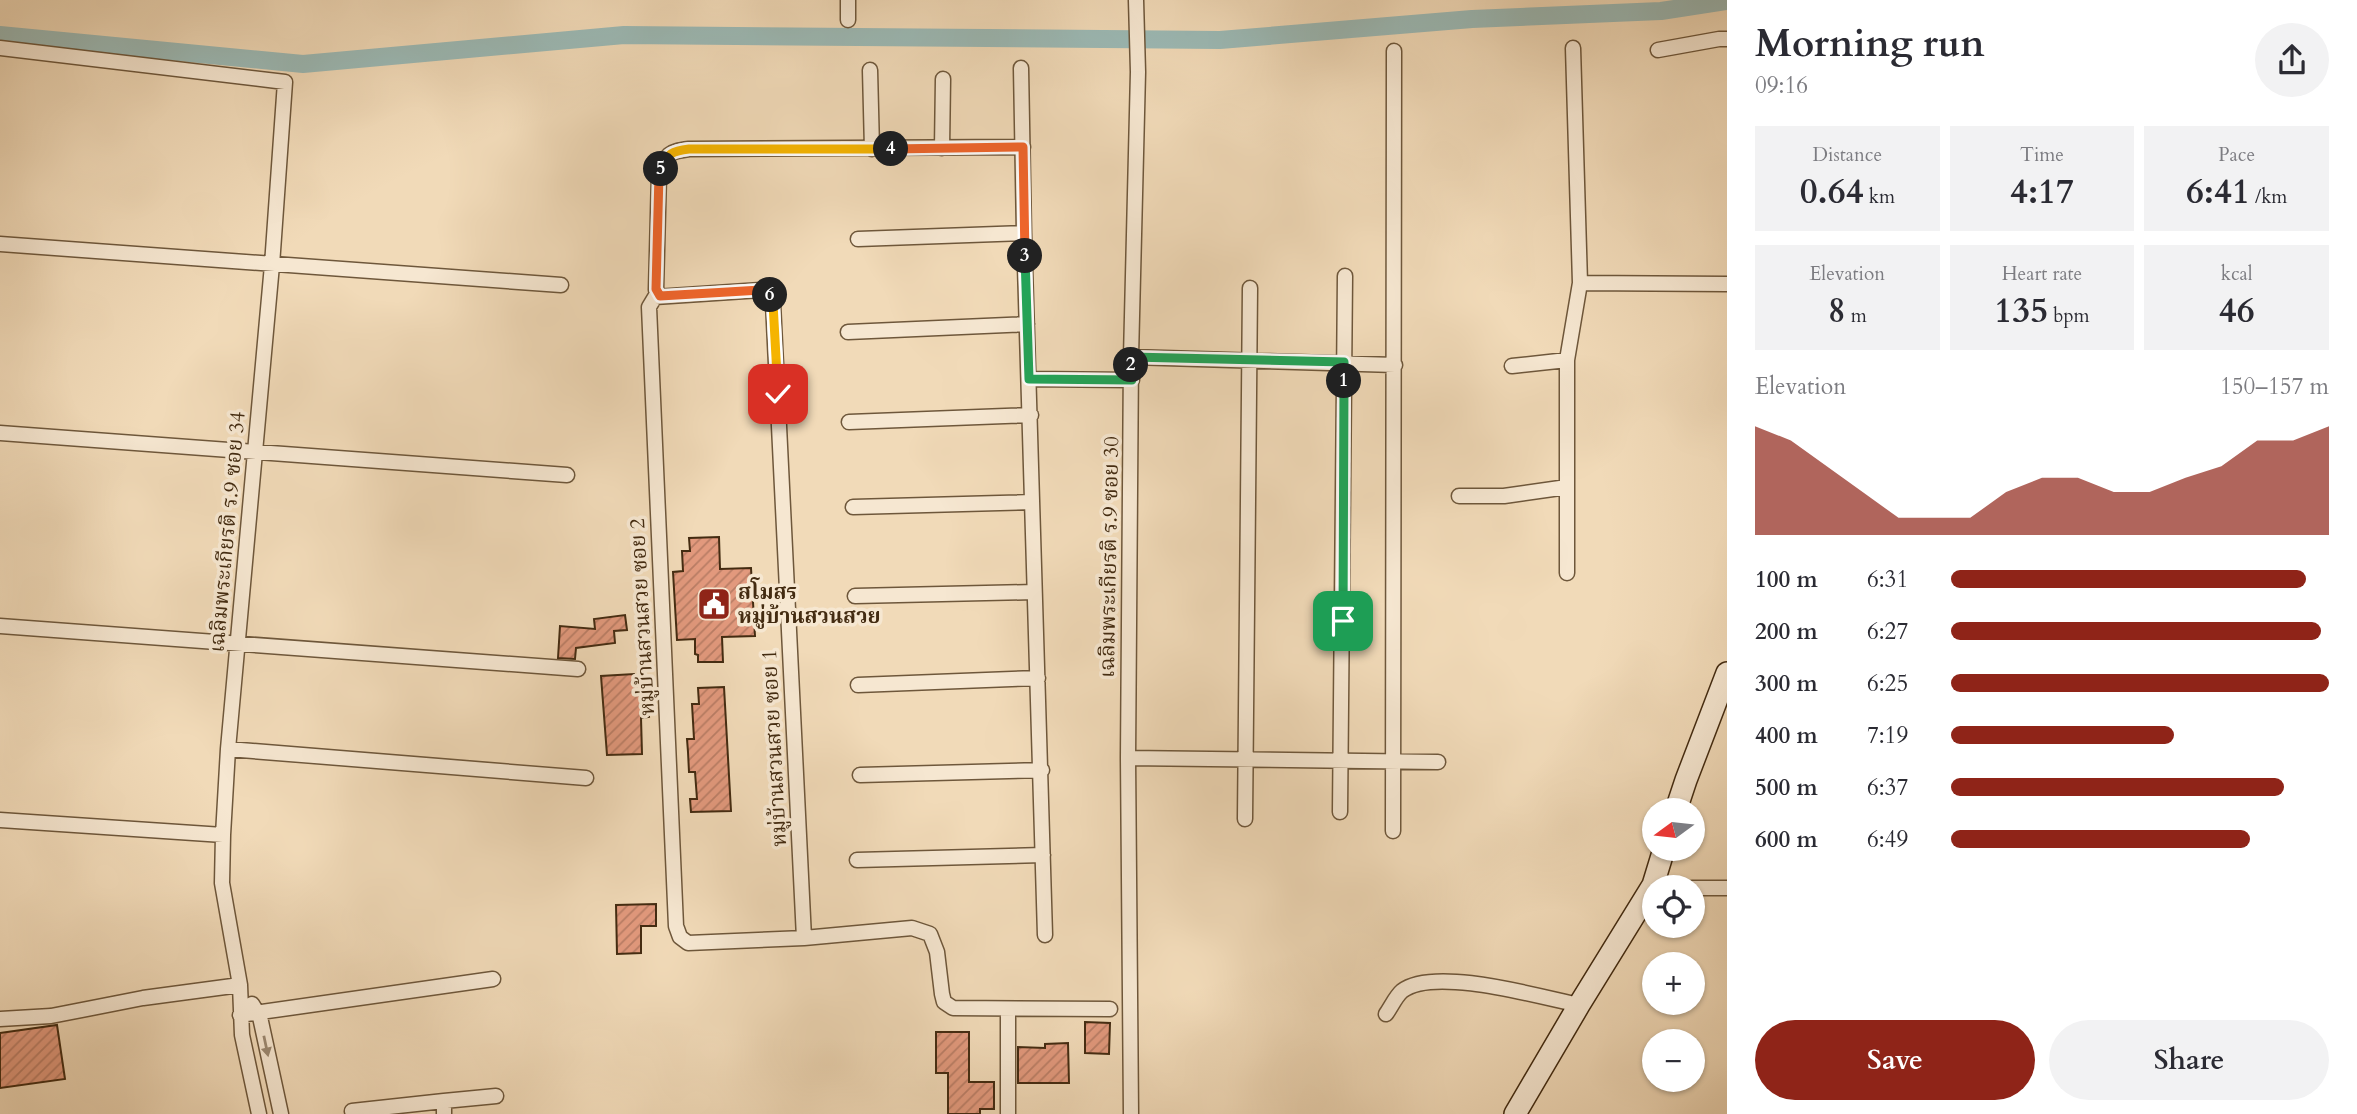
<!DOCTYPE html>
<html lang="en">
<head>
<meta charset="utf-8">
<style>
  :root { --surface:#fff; --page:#f2f2f3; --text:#2b2b33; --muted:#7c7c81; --accent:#8f2418 }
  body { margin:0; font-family:Cardo,"Noto Serif Thai",serif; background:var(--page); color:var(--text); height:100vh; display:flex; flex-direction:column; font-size:26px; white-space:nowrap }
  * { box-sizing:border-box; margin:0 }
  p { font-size:23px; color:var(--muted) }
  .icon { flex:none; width:38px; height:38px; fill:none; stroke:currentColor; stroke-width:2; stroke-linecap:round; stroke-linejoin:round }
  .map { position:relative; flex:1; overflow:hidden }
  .drawer { display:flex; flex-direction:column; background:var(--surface); width:630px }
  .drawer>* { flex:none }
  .needle { width:46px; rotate:255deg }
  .buttons { position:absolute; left:1642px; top:798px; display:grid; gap:14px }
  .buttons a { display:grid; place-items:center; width:63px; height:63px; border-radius:50%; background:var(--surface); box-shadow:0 2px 5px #0004; font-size:35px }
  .pin { position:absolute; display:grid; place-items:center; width:60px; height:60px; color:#fff; margin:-30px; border-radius:14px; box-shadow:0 4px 10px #0006 }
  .km { position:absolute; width:35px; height:35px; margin:-18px; border-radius:50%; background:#222; color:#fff; font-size:19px; line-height:35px; text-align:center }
  .round { display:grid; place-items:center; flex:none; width:74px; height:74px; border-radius:37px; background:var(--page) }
  .overview { display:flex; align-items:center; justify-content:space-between; height:119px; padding:0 28px }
  h1 { font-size:38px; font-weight:600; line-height:52px }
  .metrics { display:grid; grid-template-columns:repeat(3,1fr); gap:10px; height:119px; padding:7px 28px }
  .metrics div { display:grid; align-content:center; border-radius:0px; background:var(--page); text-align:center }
  .metrics b { font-size:35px; font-weight:600 }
  .metrics small { font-size:19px; font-weight:400 }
  .metrics p { font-size:19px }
  .chart { height:196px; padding:14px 28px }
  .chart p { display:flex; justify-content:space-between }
  .chart svg { width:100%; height:126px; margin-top:7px; fill:var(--accent); opacity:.7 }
  .action { display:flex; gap:14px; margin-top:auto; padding:14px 28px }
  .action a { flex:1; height:80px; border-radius:42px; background:var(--accent); color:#fff; font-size:28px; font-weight:600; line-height:80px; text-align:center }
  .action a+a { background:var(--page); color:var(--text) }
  ul { padding:0 28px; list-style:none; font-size:23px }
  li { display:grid; grid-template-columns:112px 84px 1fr; align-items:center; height:52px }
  li i { height:18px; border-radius:9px; background:var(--accent) }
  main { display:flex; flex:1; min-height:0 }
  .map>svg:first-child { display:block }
</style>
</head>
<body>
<main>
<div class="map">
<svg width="1727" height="1114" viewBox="0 0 1727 1114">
  <defs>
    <pattern id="building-hatch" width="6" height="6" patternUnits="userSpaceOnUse" patternTransform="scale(1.75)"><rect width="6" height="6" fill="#e2997d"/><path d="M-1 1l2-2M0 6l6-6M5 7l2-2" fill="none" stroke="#b97d65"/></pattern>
  </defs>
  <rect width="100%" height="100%" fill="#f1dab8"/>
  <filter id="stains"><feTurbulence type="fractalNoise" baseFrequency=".00286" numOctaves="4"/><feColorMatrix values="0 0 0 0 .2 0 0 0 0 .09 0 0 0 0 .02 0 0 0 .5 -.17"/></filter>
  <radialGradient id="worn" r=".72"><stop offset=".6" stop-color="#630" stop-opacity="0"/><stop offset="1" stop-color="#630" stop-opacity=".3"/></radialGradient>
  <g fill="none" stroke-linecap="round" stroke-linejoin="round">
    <path stroke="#9cbab6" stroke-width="18" d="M0,35L303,64L624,35L1220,40L1472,19L1661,11L1727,1"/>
  </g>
  <path fill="url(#building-hatch)" stroke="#432b11" stroke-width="2" d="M719,537L720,569L751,568L755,636L722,637L723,662H698V655L695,654V639L677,640L673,572L683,571L682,551H690L689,538Z
    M625,615L627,630L614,631L615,643L576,648L575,659L558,658L560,626L595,629L594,619Z
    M634,674L635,685L644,684L645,700H647L649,717L641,718L642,754L607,755L601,676Z
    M724,687L731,811L691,812L690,799H697L695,772H689L688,752L687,739H694L692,704H699L698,688Z
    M656,904V926H641V953L617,954L616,905Z
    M1085,1022L1110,1023L1109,1054L1085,1053Z
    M57,1025L65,1079L0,1088V1033Z
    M936,1032H969V1082H994V1109H980V1114H948V1073H936Z
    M1068,1043L1069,1083H1018V1047L1045,1048V1044Z"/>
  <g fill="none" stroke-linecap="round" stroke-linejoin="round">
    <defs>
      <path id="minor" d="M848,0V20
        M0,48L285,82L272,265L228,749L223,835L222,883L240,985L242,1035L259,1114
        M1658,50L1719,39H1727
        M1021,68L1024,233L1045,935
        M870,70L872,149
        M942,148L943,79
        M858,239L1024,233
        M0,244L561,285
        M1580,283L1727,284
        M660,296L656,290L659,174C667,154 667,152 689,149L1023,147
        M848,332L1027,324
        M1131,357L1395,365
        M1512,366L1567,360
        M1029,379L1132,380
        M849,422L1031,415
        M0,433L567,475
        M1459,496H1504L1567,487
        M853,507L1032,502
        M1567,573V360L1580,283L1573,48
        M855,596L1034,592
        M0,626L578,669
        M858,685L1038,678
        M228,749L586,778
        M1128,758L1438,762
        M860,775L1042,770
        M1340,812L1345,276
        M1245,819L1250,288
        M0,820L223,835
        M1393,831L1394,51
        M857,860L1043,855
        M1653,885L1679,887
        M1692,888H1727
        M804,938L773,303L769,294L761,290L655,297L649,307L676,926L680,937L688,943L804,938L912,928L930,934L937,952L942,994L944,1002L953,1008L1110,1009
        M252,1004L260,1017L281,1114
        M1008,1009V1114
        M1386,1014C1391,1007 1396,996 1402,991C1434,966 1540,997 1579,1005
        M240,1015L493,979
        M0,1019L51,1016L143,998L240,985
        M444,1101L496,1096
        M352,1111L444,1101V1114
        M1131,1114L1128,758L1131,357L1138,72L1136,0"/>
      <path id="secondary" d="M1676,810L1686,780L1727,673
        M1515,1114L1579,1005L1653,885L1664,849"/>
    </defs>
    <use href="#minor" stroke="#6e573b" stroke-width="17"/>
    <use href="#secondary" stroke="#432b11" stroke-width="24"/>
    <use href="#minor" stroke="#f6e7d1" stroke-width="14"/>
    <use href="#secondary" stroke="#f6e7d1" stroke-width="21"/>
  </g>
  <defs><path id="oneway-solid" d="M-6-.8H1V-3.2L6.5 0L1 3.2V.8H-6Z" transform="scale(1.75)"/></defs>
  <use fill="#9c8971" href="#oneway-solid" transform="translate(266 1046) rotate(78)"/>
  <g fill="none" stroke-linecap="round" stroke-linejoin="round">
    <defs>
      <path id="split-1" d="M1343,621L1344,381"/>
      <path id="split-2" d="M1131,365V357L1344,362V381"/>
      <path id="split-3" d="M1025,256L1029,379L1132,380L1131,365"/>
      <path id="split-4" d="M891,149L1023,147L1025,256"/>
      <path id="split-5" d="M661,169C667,153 673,151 689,149H891"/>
      <path id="split-6" d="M661,169L659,174L656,289L660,296L761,290L770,295"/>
      <path id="split-7" d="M770,295L773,303L778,394"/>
    </defs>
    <use href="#split-1" stroke="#fff" stroke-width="14"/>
    <use href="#split-2" stroke="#fff" stroke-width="14"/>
    <use href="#split-3" stroke="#fff" stroke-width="14"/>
    <use href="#split-4" stroke="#fff" stroke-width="14"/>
    <use href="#split-5" stroke="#fff" stroke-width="14"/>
    <use href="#split-6" stroke="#fff" stroke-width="14"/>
    <use href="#split-7" stroke="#fff" stroke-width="14"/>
    <use href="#split-1" stroke="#22a559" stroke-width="9"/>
    <use href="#split-2" stroke="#22a559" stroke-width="9"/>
    <use href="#split-3" stroke="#22a559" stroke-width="9"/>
    <use href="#split-4" stroke="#f0652b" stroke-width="9"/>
    <use href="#split-5" stroke="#f5b400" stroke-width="9"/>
    <use href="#split-6" stroke="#f0652b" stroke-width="9"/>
    <use href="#split-7" stroke="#f5b400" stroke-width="9"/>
  </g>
  <defs>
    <symbol id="civic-square" viewBox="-11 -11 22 22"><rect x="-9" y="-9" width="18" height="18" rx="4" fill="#8f2418" stroke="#f6e7d1"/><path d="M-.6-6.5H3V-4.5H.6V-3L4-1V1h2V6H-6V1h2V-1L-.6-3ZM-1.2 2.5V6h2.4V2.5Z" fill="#fff"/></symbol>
  </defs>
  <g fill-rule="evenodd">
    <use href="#civic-square" x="695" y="585" width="38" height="38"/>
  </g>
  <g text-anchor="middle" stroke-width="7" stroke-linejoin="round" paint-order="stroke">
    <g font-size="21" fill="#432b11" stroke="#f6e7d1">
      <text transform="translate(227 532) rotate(-85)" y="7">เฉลิมพระเกียรติ ร.9 ซอย 34</text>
      <text transform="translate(1109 557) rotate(-89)" y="7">เฉลิมพระเกียรติ ร.9 ซอย 30</text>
      <text transform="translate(642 617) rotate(-93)" y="7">หมู่บ้านสวนสวย ซอย 2</text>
      <text transform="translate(774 748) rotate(-93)" y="7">หมู่บ้านสวนสวย ซอย 1</text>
    </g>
    <g font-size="21" font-weight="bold" fill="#432b11" stroke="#f6e7d1" text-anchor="start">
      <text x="738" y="599">สโมสร<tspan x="738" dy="24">หมู่บ้านสวนสวย</tspan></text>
    </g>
  </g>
  <rect width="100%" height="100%" filter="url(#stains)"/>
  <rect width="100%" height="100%" fill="url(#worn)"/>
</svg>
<div class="buttons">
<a><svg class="needle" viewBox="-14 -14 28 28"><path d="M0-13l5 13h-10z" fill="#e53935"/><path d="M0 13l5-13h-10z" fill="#7c7c81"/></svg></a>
<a><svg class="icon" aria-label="locate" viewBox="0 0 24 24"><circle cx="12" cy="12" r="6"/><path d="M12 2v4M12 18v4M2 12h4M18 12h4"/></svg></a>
<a>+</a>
<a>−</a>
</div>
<div class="pin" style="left:1343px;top:621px;background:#1e9e55"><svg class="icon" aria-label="arrive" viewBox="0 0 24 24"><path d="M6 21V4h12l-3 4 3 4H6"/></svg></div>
<div class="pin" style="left:778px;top:394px;background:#d93025"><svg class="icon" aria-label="check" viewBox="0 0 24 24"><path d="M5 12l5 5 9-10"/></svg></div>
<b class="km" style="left:1344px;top:381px">1</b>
<b class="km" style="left:1131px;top:365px">2</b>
<b class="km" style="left:1025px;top:256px">3</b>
<b class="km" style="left:891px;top:149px">4</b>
<b class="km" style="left:661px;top:169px">5</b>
<b class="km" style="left:770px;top:295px">6</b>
</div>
<section class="drawer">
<div class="overview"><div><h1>Morning run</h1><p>09:16</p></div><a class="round"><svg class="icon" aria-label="share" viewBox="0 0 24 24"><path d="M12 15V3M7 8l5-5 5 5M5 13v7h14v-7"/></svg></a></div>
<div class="metrics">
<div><p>Distance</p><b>0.64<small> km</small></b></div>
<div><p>Time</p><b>4:17</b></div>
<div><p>Pace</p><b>6:41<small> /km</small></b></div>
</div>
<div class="metrics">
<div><p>Elevation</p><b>8<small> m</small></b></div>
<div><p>Heart rate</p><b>135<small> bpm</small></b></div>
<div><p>kcal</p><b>46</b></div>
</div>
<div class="chart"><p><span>Elevation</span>150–157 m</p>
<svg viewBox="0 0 160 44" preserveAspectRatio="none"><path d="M0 44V6L10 11L20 20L30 29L40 38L50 38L60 38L70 29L80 24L90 24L100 29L110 29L120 24L130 20L140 11L150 11L160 6V44z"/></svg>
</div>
<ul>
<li><b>100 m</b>6:31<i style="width:94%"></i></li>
<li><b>200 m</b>6:27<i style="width:98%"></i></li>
<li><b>300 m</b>6:25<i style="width:100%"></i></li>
<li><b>400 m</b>7:19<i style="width:59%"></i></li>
<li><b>500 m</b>6:37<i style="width:88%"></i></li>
<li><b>600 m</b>6:49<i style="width:79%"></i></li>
</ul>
<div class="action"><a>Save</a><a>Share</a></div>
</section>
</main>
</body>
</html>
